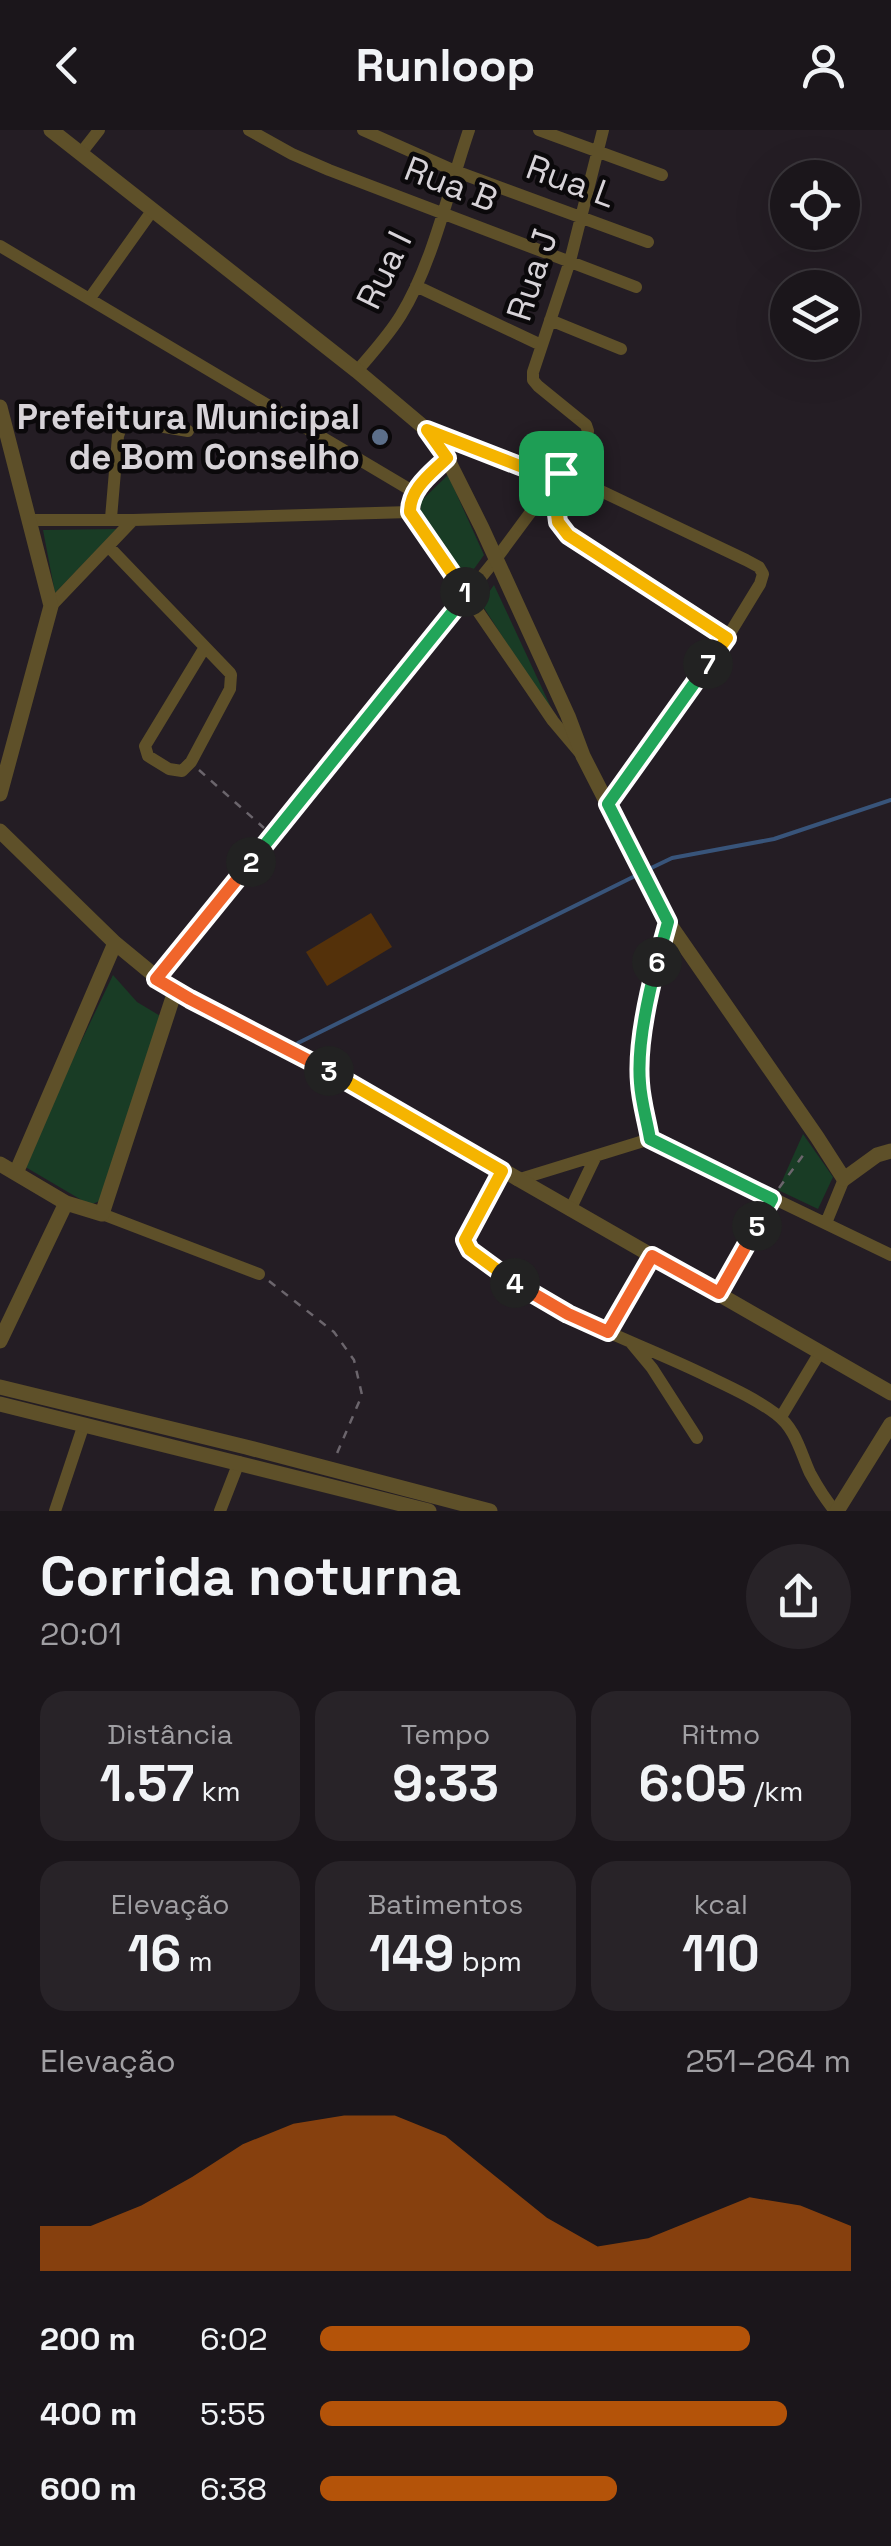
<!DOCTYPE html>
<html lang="pt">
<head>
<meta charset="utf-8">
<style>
  :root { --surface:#1b161b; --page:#282328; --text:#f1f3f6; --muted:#a09fa3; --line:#39353a; --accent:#b45309 }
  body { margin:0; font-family:"Space Grotesk",sans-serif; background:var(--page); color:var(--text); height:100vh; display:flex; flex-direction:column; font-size:38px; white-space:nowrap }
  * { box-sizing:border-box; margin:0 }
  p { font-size:32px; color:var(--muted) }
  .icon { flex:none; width:55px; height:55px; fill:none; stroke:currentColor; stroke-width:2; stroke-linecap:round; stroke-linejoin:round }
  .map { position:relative; height:1381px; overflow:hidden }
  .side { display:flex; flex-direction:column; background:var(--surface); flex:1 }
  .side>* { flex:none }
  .controls { position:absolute; left:770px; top:30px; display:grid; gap:20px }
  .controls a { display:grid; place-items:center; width:90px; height:90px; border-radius:50%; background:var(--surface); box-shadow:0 10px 40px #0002,0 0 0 2px var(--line); font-size:50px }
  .pin { position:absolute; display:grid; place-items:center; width:85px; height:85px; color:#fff; margin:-42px; border-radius:20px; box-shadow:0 5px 15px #0006 }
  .km { position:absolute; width:50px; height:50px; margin:-25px; border-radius:50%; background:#222; color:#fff; font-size:28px; line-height:50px; text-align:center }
  .round { display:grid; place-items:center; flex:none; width:105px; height:105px; border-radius:52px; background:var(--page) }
  .head { display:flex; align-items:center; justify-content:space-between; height:170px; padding:0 40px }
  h1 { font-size:55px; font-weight:700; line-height:75px }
  .figures { display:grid; grid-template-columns:repeat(3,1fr); gap:15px; height:170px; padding:10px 40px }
  .figures div { display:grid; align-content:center; border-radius:25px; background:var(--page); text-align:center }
  .figures b { font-size:50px; font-weight:700 }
  .figures small { font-size:28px; font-weight:400 }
  .figures p { font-size:28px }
  .chart { height:280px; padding:20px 40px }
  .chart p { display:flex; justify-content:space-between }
  .chart svg { width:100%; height:180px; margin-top:10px; fill:var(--accent); opacity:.7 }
  ul { padding:0 40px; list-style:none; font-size:32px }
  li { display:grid; grid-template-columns:160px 120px 1fr; align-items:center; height:75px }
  li i { height:25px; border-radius:12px; background:var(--accent) }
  header { display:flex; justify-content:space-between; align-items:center; height:130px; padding:0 40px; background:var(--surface); font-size:45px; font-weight:700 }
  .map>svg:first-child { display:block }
</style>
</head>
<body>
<header><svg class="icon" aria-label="back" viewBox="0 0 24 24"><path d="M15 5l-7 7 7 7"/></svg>Runloop<svg class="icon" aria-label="person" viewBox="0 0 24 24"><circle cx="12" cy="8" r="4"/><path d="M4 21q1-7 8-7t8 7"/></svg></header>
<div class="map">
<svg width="891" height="1381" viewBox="0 0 891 1381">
  <rect width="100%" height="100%" fill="#241d24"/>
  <path fill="#193c25" d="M448,345L484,425L466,450L420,387L421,371Z
    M117,399L55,463L43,400Z
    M494,455L562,601L481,473Z
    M113,845L137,872L162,887L102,1070L90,1075L22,1035Z
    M803,1004L833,1047L818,1079L778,1060Z"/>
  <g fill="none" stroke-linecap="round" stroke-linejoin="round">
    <path stroke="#38547a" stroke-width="4" d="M647,740L672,728L774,709L891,670
      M298,913L639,744"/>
  </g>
  <path fill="#54310a" d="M371,783L392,817L327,856L306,822Z"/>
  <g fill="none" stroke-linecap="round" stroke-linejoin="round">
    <path stroke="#6b656c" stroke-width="2.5" stroke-dasharray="8 8" stroke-linecap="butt" d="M199,640L264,698
      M779,1058L807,1020
      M269,1151L334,1202L354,1230L362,1265L335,1328
      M724,1153L767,1077"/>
    <path stroke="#5e5029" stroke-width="12" d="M249,0L292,24L329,40L636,157
      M363,0L455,41L648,112
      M539,0L662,45
      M81,23L99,0
      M0,116L414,362
      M416,156L541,215
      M90,168L152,81
      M550,190L621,219
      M357,241C372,223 389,205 401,185C433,133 449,58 469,0
      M427,300L556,350
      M447,328C431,344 410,358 410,382L553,591L580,623
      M111,388L118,306L122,294L129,291L188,301
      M28,390H133L410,382
      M108,416L230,543L231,545L230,559L191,632L182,641L169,639L148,626L145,616L205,517
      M51,476L133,390
      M608,675L727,508L760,454L763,444L759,437L746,430L582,352H577L557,384L558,392L568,405L727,508
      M156,849L496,429L584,310L588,301L586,295L538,256L533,250V242L570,131L603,0
      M650,1009L640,953V934L653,848L668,792
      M502,1041L467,1104L465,1110C470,1122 481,1129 491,1137C556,1187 636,1211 709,1247C732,1258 756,1269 776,1284C796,1299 800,1321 810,1343C817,1356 825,1369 835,1381
      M517,1050L650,1009L891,1125
      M570,1080L596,1026
      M102,1084L259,1144
      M826,1093L844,1049
      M608,1202L652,1126
      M632,1214L652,1238L697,1308
      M781,1287L820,1222
      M55,1381L84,1294
      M220,1381L239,1332"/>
    <path stroke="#5e5029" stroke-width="15" d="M51,0L357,241L427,300L447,328L482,398L568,586L583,626L668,792L817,1007L844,1049L877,1025L891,1021
      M0,277L51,476L0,664
      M0,701L115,813L166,855L332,942L891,1263
      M0,1034L66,1073L102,1084L175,861
      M16,1043L115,813
      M0,1211L66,1073
      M0,1257L246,1317L490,1381
      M0,1274L429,1381
      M837,1381L891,1294"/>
  </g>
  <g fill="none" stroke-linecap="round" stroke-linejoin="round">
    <defs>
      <path id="split-1" d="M465,462L410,382C410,358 431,344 447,328L427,300L556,350L561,343"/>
      <path id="split-2" d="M251,732L467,464L465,462"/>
      <path id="split-3" d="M251,732L156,849L190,869L329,941"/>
      <path id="split-4" d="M329,941L502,1041L465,1110L470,1120L515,1153"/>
      <path id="split-5" d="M515,1153L568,1184L608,1202L652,1126L719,1163L757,1096"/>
      <path id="split-6" d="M657,832C648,866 637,918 640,953C641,971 647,991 650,1009L772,1069L757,1096"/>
      <path id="split-7" d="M657,832L668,792L608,674L708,534"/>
      <path id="split-8" d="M561,343L575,355L557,384L558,392L568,405L727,508L708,534"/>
    </defs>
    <use href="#split-1" stroke="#fff" stroke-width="20"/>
    <use href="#split-2" stroke="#fff" stroke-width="20"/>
    <use href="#split-3" stroke="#fff" stroke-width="20"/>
    <use href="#split-4" stroke="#fff" stroke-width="20"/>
    <use href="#split-5" stroke="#fff" stroke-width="20"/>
    <use href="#split-6" stroke="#fff" stroke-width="20"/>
    <use href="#split-7" stroke="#fff" stroke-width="20"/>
    <use href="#split-8" stroke="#fff" stroke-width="20"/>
    <use href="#split-1" stroke="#f5b400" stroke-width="12"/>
    <use href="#split-2" stroke="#22a559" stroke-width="12"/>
    <use href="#split-3" stroke="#f0652b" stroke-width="12"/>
    <use href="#split-4" stroke="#f5b400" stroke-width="12"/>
    <use href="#split-5" stroke="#f0652b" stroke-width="12"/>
    <use href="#split-6" stroke="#22a559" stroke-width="12"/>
    <use href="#split-7" stroke="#22a559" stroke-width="12"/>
    <use href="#split-8" stroke="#f5b400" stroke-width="12"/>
  </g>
  <circle fill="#5c6f8a" stroke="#0b090b" stroke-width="4" cx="380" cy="307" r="10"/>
  <g text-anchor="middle" stroke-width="9" stroke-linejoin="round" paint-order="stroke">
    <g font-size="35" fill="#d7d3d8" stroke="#0b090b">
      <text transform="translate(571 51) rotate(20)" y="12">Rua L</text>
      <text transform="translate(451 54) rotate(21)" y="12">Rua B</text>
      <text transform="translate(384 140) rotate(-64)" y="12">Rua I</text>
      <text transform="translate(532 145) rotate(-72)" y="12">Rua J</text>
    </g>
    <g font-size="35" font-weight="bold" fill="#d7d3d8" stroke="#0b090b" text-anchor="end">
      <text x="360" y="299">Prefeitura Municipal<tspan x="360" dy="40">de Bom Conselho</tspan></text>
    </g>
  </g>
</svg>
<div class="controls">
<a><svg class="icon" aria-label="locate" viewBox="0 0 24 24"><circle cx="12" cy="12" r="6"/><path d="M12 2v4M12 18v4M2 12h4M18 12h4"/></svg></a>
<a><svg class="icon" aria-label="layers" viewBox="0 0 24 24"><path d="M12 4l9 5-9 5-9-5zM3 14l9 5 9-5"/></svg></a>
</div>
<div class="pin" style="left:561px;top:343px;background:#1e9e55"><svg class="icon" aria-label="arrive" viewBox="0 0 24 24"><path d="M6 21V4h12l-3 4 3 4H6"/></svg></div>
<b class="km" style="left:465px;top:462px">1</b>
<b class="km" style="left:251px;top:732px">2</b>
<b class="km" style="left:329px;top:941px">3</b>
<b class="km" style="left:515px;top:1153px">4</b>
<b class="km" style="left:757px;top:1096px">5</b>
<b class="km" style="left:657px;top:832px">6</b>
<b class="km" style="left:708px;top:534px">7</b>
</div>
<section class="side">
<div class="head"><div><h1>Corrida noturna</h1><p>20:01</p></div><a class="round"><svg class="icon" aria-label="share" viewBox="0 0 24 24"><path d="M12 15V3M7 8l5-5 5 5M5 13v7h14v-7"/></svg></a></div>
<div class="figures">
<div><p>Distância</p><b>1.57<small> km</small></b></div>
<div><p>Tempo</p><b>9:33</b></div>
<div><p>Ritmo</p><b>6:05<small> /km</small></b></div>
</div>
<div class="figures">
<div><p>Elevação</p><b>16<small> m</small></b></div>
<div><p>Batimentos</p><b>149<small> bpm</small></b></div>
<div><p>kcal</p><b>110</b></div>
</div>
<div class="chart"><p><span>Elevação</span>251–264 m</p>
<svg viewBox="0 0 160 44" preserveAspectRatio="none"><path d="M0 44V33L10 33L20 28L30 21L40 13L50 8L60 6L70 6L80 11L90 21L100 31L110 38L120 36L130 31L140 26L150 28L160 33V44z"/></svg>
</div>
<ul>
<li><b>200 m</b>6:02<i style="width:81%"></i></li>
<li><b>400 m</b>5:55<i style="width:88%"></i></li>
<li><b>600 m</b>6:38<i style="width:56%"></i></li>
</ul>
</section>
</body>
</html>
